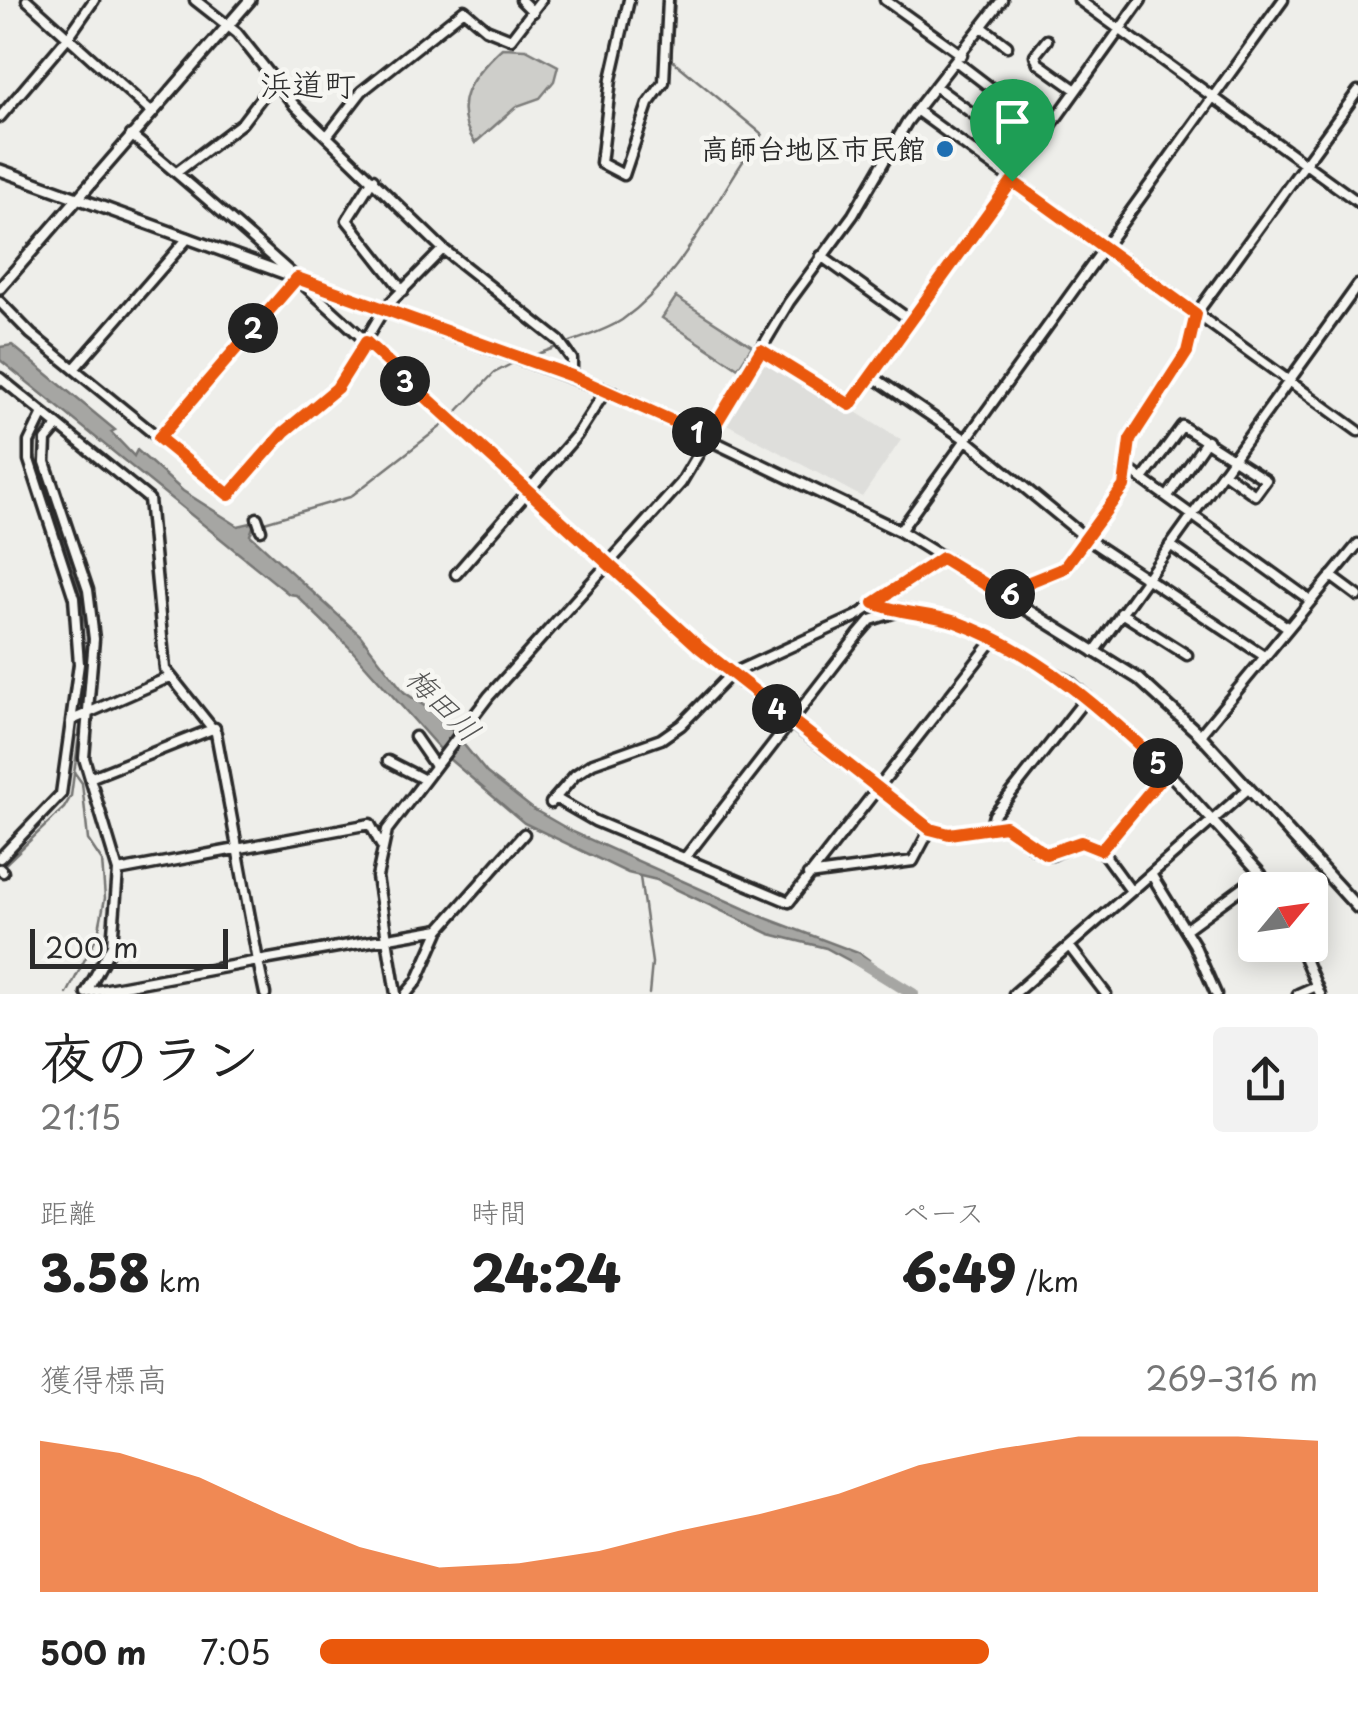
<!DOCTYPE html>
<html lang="ja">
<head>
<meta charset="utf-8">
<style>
  :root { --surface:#fff; --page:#f2f2f2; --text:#222; --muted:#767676; --accent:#ea580c }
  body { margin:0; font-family:"Playpen Sans","Klee One",sans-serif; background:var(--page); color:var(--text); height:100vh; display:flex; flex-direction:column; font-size:38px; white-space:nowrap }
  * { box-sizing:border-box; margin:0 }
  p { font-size:32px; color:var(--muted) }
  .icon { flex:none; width:55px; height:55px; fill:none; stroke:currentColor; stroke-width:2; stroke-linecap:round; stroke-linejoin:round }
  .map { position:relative; height:994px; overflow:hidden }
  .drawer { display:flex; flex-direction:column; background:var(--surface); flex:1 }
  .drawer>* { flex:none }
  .needle { width:65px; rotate:61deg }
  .tools { position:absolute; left:1238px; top:872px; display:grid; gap:20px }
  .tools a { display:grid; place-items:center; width:90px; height:90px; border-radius:10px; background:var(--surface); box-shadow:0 5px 25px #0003; font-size:50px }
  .scale { position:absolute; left:30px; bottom:25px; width:198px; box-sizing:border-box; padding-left:10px; border:5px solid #2b2b2b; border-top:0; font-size:28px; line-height:35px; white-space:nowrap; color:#2b2b2b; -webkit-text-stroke:8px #f6f6f2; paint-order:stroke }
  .pin { position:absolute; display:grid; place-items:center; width:85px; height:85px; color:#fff; margin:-102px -42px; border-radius:50% 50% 50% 0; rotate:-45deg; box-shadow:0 0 10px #0007 }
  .pin .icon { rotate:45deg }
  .km { position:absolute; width:50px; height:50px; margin:-25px; border-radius:50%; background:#222; color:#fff; font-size:28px; line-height:50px; text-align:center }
  .round { display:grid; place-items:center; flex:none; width:105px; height:105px; border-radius:10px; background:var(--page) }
  .head { display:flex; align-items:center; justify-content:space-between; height:170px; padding:0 40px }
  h1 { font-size:55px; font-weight:800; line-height:75px }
  .stats { display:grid; grid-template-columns:repeat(3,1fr); gap:15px; height:170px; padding:10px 40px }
  .stats div { display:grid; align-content:center }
  .stats b { font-size:50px; font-weight:800 }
  .stats small { font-size:28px; font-weight:400 }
  .stats p { font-size:28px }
  .chart { height:280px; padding:20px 40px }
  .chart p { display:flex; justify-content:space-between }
  .chart svg { width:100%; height:180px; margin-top:10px; fill:var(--accent); opacity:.7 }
  ul { padding:0 40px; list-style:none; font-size:32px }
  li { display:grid; grid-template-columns:160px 120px 1fr; align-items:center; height:75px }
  li i { height:25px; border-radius:12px; background:var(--accent) }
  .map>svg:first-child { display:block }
</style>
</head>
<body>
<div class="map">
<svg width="1358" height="994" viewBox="0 0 1358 994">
  <rect width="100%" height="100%" fill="#eeeeea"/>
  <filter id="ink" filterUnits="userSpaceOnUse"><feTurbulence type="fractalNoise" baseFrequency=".01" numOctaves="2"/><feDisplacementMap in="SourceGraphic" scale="20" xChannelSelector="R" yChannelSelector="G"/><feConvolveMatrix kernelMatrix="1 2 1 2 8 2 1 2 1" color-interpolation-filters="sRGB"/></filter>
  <g filter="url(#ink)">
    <path fill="#dededb" d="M768,358L901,440L862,497L725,423Z"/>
    <path fill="#cececa" stroke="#7c7c7a" stroke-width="2.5" d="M502,48L526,49L558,66L554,81L540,98L517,106L475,143C449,103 471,77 502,48Z
      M676,297L752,346L738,368L662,318Z"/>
    <path fill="#a6a6a3" stroke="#757573" stroke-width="2.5" d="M12,345L115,430L111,432L134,456L137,450L183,491L238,526L255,522L250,535L360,635L404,692L441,717L487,773L533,809L573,832L763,917L861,954L869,960L865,969L826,948L770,934L657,880L628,873L524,823L448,758L348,646L296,595L289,594L0,360V347Z"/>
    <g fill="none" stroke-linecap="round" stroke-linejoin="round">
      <path stroke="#757573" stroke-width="2.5" d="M565,344C584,337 605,331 622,320C687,274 716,194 762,134L671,59L675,0
        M527,358L557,347
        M454,415L494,373L515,362
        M49,423L36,443L35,456L80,592L87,637L82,713
        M261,523L350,497L448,421
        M1,868L64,808L71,796L81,721
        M640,877L652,963L649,994
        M67,994L98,934L105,898L102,861L88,840L82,783L74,772"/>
      <path stroke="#a6a6a3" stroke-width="12" d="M856,959L913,994"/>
      <defs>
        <path id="minor" d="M27,0L151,112
          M195,0L237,33L295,106L443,249L559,341L572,359V376
          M521,0L533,12
          M629,0L611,79L601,163L624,175L648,104L664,82L668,0
          M885,0L962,55
          M1079,0L1358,202
          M982,27L1007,46
          M1047,40L1035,55L1038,63L1076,90
          M957,62L1046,130
          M935,86L1029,155
          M916,110L1358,431
          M0,117L69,36L94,0
          M131,135C327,297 508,477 699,646C772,711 853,769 930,829L949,834L1005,826L1034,848L1052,855L1081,841L1101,850L1131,891
          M328,135L362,91L464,10L486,29L511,39L541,0
          M177,172L242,123L274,81
          M373,179L347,220L403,291
          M821,256L910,320
          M0,302L31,334L229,495L283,432L337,388L384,309L443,249
          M761,350L850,405L1141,0
          M74,369L188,238
          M872,376L968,441L1087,539L1264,656
          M0,378L149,499L165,669L216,733L258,961L86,993
          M58,426L46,440L45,462L88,590L94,639L84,758L118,871L112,945L87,991
          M159,438L297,277
          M1128,469L1310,600
          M1143,479L1182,426L1266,480L1255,495L1223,472
          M1168,496L1207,440
          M257,518L261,530
          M900,531L1283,0
          M1170,545L1287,627
          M456,574L577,435L606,390
          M1331,576L1358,596
          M1008,598L1017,587L1065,567L1124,487L1129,440L1187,351L1196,314L1358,91
          M874,603L954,621L995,638L1070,682L1167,771L1261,874L1269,890
          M1121,613L1187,655
          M1094,652L1358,285
          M72,720L170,677
          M1200,735L1358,544
          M415,737L435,766
          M388,761L425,780
          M92,777L215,728
          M555,798L595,821L789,902L995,638
          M551,803L575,775L593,763L661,739L681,725L731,674L857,616L942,558
          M991,826L994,815L1087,697
          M1101,850L1167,771
          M0,858L61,794L79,664L74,598L29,460V442L43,413
          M685,858L858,635L871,620L899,611
          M0,869L3,872
          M118,871L370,824L381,845
          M1151,874L1194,944L1216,994
          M808,875L913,861L930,829
          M1186,929L1261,874
          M1299,945L1320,994
          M1069,946L1106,994
          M265,994L258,961L440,929L524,834
          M396,994L377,877L387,830L489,696L681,483L789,302L853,215L907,122L1002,0
          M406,994L417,981L440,929
          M1014,994L1248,789
          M1298,994L1316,986"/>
        <path id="major" d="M0,170L606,390L900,531L1139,679L1200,735L1358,908
          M0,288L250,0"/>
      </defs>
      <use href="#minor" stroke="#2b2b2b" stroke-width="15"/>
      <use href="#major" stroke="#2b2b2b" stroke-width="16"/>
      <use href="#minor" stroke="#f6f6f2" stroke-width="8"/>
      <use href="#major" stroke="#f6f6f2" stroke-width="9"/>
    </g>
  </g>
  <g fill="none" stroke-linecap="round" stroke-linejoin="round" filter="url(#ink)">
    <defs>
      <path id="route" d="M1012,181L1196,314L1187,352L1130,440L1124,486L1064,568L1017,587L1008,598L942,558L874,603C899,614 930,613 956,622C1041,653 1102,710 1167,771L1101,850L1081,842L1046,854L1005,826L949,834L930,829L700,648L366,342L337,388L284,432L229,495L159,438L297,278L572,376L708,437L761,350L850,405Z"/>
    </defs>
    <use href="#route" stroke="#fff" stroke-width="20"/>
    <use href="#route" stroke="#ea580c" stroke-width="12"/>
  </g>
  <circle fill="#1f6fb2" stroke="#f6f6f2" stroke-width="4" cx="945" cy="149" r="10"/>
  <g text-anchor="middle" stroke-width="9" stroke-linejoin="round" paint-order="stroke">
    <g font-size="28" font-weight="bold" fill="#2b2b2b" stroke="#f6f6f2" text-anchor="end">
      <text x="925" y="159">高師台地区市民館</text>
    </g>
    <g font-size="30" font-style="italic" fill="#565655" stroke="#f6f6f2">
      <text transform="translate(443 705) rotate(45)" y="10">梅田川</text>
    </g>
    <g font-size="32" fill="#2b2b2b" stroke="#f6f6f2">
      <text x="308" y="96">浜道町</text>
    </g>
  </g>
</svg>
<div class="tools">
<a><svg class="needle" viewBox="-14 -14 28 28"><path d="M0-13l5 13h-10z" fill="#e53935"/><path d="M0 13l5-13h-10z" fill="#767676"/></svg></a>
</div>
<div class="scale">200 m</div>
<div class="pin" style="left:1012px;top:181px;background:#1e9e55"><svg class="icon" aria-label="arrive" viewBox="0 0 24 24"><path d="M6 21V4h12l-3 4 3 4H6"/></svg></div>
<b class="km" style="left:697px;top:432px">1</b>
<b class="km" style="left:253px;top:328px">2</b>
<b class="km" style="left:405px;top:381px">3</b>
<b class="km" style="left:777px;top:709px">4</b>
<b class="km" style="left:1158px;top:763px">5</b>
<b class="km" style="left:1010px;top:594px">6</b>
</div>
<section class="drawer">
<div class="head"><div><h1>夜のラン</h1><p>21:15</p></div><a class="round"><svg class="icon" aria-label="share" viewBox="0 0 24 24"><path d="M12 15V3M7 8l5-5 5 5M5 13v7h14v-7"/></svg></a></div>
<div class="stats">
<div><p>距離</p><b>3.58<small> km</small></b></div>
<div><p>時間</p><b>24:24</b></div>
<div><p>ペース</p><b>6:49<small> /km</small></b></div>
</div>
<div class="chart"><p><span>獲得標高</span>269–316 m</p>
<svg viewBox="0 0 160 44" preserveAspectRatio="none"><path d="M0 44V7L10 10L20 16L30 25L40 33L50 38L60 37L70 34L80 29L90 25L100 20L110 13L120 9L130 6L140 6L150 6L160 7V44z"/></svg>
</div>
<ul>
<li><b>500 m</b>7:05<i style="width:67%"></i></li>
</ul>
</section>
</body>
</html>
